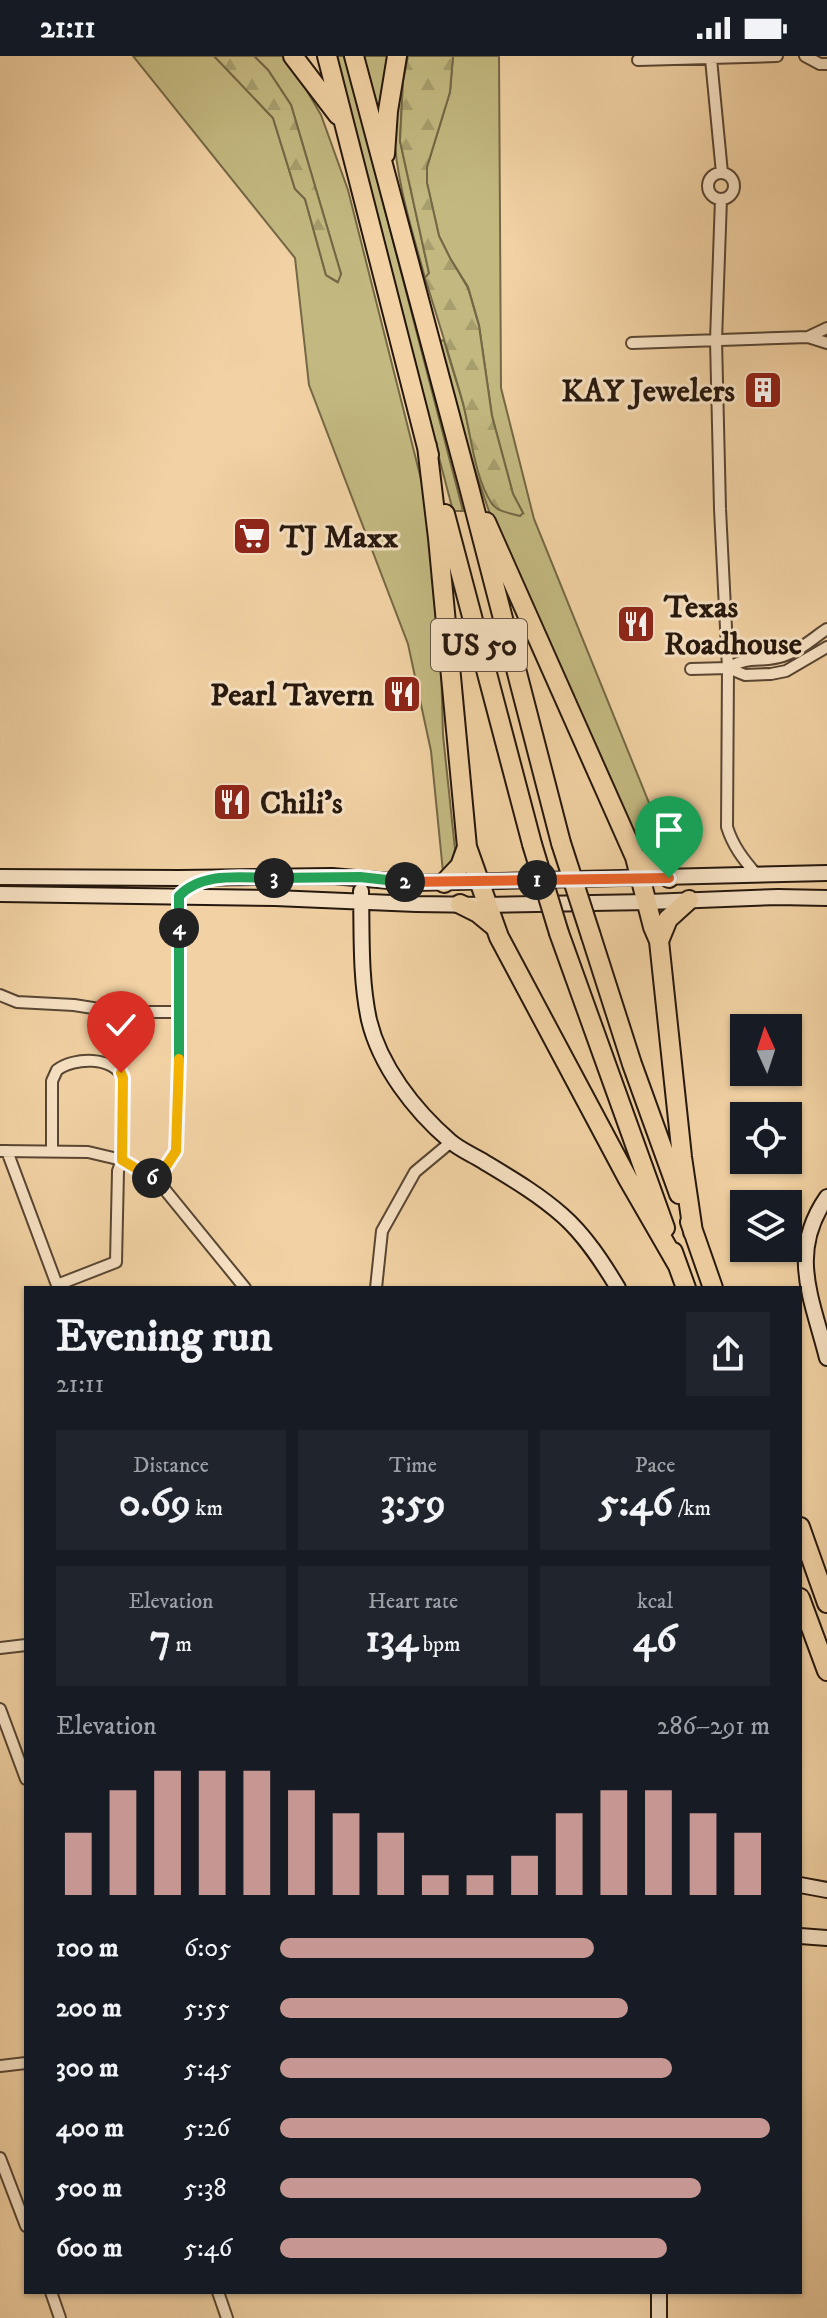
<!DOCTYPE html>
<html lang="en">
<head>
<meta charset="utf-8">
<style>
  :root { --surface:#171b24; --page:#20242c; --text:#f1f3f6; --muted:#9ea1a6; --accent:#c59692 }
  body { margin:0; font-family:"IM FELL DW Pica",serif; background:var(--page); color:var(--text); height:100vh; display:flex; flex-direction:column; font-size:30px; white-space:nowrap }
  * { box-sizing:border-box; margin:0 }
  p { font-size:26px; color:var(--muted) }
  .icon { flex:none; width:44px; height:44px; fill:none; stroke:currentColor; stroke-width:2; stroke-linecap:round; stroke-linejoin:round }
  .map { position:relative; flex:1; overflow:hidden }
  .side { position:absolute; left:24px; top:1230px; width:778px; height:1008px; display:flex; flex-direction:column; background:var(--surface); border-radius:0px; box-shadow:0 2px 6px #0004 }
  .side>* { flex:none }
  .needle { width:52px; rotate:357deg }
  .buttons { position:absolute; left:730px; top:958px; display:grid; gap:16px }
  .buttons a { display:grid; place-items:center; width:72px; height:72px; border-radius:0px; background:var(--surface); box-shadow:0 2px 6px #0004; font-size:40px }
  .pin { position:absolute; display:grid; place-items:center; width:68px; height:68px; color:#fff; margin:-82px -34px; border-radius:50% 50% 50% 0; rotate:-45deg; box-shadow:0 0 8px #0007 }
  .pin .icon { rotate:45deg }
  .km { position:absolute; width:40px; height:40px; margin:-20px; border-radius:50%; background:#222; color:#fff; font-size:22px; line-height:40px; text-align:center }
  .round { display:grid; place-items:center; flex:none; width:84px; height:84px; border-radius:0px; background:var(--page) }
  .overview { display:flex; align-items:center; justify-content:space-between; height:136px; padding:0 32px }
  h1 { font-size:44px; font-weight:700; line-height:60px }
  .stats { display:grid; grid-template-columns:repeat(3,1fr); gap:12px; height:136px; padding:8px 32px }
  .stats div { display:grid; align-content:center; border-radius:0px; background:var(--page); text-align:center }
  .stats b { font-size:40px; font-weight:700 }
  .stats small { font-size:22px; font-weight:400 }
  .stats p { font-size:22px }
  .chart { height:224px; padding:16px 32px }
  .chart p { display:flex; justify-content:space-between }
  .chart svg { width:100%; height:144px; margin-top:8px; stroke:var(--accent); stroke-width:6 }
  ul { padding:0 32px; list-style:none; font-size:26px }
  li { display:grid; grid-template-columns:128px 96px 1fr; align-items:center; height:60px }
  li i { height:20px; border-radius:10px; background:var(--accent) }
  .status { display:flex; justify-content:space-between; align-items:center; height:56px; padding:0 40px; background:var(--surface); direction:ltr }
  .status svg { height:22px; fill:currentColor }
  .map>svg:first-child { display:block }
</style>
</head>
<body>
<div class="status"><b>21:11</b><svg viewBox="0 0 49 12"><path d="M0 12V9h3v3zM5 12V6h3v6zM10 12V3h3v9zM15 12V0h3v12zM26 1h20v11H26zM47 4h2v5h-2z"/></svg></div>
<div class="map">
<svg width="827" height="2262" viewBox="0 0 827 2262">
  <defs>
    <pattern id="forest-firs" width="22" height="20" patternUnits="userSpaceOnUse" patternTransform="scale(2)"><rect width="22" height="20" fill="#c3b980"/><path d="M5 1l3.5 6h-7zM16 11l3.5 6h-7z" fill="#a79e6d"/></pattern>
  </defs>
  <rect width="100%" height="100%" fill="#f2d2a4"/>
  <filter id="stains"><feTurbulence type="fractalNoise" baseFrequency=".0025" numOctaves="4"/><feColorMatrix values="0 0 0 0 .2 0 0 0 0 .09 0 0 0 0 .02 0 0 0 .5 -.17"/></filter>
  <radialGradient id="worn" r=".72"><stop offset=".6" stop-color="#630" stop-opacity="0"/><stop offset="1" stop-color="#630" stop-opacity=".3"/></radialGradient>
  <path fill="#c3b980" stroke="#746846" stroke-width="2" d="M133,0H214L273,62L295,133L305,143L326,219L337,226L341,218L291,49L268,14L254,0H283L300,23L321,59L348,134L423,431L440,572L443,679L455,793L452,806L443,816L431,695L408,588L309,329L295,202Z
    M334,0H345L463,455H453Z
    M363,0H391L379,63Z
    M401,0H408L403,25L400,85L429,217L425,222C412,174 396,125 394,75C392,51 398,24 401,0Z
    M453,0H499L501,332L534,463L675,811L658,812L642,799L490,458L466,388L440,285L444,284C450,306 458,329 464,351C472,387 477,416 493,449L523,457L513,438L492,360L479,269L468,231L450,202L439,180L427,127V111L450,36Z"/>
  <path fill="url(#forest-firs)" stroke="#746846" stroke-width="2" d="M214,0H254L268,14L291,49L341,218L338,226L326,219L305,143L295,133L273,62Z
    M408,0H453L450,36L427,111V127L439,180L450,202L468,232L479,270L492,360L513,438L523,457L520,460C510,457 498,456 492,448C474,421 471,378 463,347C451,305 438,264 425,222L429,217L400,85L403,25Z"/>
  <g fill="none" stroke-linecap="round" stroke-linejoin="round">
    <defs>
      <path id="street" d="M805,0L820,8H827
        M711,3L722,117
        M638,4L777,0
        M708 130a13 13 0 1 1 26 0a13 13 0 1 1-26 0Z
        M721,143L716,284L720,453L728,612L727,771C733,790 743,803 756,818
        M808,281L827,272
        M632,287L808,281L827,287
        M728,612C748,599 762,607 783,600C800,595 813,582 827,573
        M691,613L728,612L745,619L771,618L786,615L827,591
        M0,939L17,946L74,949L118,956H179
        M0,1095L88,1096L122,1104L157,1124L245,1232
        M7,1095L57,1229L116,1206L118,1115L122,1104L123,1022C113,1000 74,1001 57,1014L52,1025V1095
        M157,1124L176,1095L179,1005V840
        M376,1232L382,1175L415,1116L451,1086
        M0,1592L26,1589
        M0,1653L26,1723
        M0,2010L26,2007
        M0,2102L26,2170
        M51,2236L60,2262
        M218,2236L227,2262"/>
      <path id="secondary" d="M0,821L179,822L332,820L413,827L827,817
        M361,835C362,878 360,922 369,964C380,1010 414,1054 450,1085C459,1093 471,1098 481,1104C509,1121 537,1137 562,1159C585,1179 603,1207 618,1232
        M0,838L275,842L416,848L486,849L648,846L778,841L827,842
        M827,1141C788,1197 812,1242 827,1302
        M800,1829L827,1834
        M800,1880L827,1882
        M659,2236V2262"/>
      <path id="highway" d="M293,0L338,59
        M327,0L429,399
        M354,0L469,431L561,787
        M385,98L388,55L397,0
        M427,390L438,482L467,791L499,881L628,1123L677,1208
        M445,458L532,788
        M486,466L635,801L653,871L659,885L682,1101L693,1176
        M635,801L669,822
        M444,827L460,810L467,791
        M460,848L478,857L495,871
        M559,877L665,1172
        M591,880L632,1008L679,1138
        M659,885L668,863L689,844
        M690,1166L713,1232
        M673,1196L686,1232
        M800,1471L827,1547
        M800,1542L827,1615"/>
    </defs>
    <use href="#street" stroke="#584633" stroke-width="14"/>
    <use href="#secondary" stroke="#25170d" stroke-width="18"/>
    <use href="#highway" stroke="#25170d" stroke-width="22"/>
    <use href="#street" stroke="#f7e2c4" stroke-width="10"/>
    <use href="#secondary" stroke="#f7e2c4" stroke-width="14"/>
    <use href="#highway" stroke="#f2d2a4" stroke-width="18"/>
    <defs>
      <path id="highway-bridge" d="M561,787L591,880
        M532,788L559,877"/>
    </defs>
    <use href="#highway-bridge" stroke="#25170d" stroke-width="22" stroke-linecap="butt"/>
    <use href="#highway-bridge" stroke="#f2d2a4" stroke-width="18"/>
  </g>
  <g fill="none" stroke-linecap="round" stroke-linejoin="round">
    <defs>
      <path id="split-1" d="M537,824L669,822"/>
      <path id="split-2" d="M405,826L537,824"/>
      <path id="split-3" d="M274,822L360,821L405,826"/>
      <path id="split-4" d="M179,872V840C203,815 242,822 274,822"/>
      <path id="split-5" d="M179,1003V872"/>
      <path id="split-6" d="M152,1122L157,1124L176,1095L179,1003"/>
      <path id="split-7" d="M121,1017L123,1022L122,1104L152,1122"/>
    </defs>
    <use href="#split-1" stroke="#fff" stroke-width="16"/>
    <use href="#split-2" stroke="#fff" stroke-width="16"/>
    <use href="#split-3" stroke="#fff" stroke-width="16"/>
    <use href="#split-4" stroke="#fff" stroke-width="16"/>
    <use href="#split-5" stroke="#fff" stroke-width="16"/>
    <use href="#split-6" stroke="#fff" stroke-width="16"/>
    <use href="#split-7" stroke="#fff" stroke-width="16"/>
    <use href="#split-1" stroke="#f0652b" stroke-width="10"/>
    <use href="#split-2" stroke="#f0652b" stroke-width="10"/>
    <use href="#split-3" stroke="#22a559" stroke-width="10"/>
    <use href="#split-4" stroke="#22a559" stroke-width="10"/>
    <use href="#split-5" stroke="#22a559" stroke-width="10"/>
    <use href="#split-6" stroke="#f5b400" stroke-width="10"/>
    <use href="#split-7" stroke="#f5b400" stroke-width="10"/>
  </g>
  <defs>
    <symbol id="building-square" viewBox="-11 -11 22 22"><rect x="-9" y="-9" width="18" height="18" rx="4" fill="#8f2418" stroke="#f7e2c4"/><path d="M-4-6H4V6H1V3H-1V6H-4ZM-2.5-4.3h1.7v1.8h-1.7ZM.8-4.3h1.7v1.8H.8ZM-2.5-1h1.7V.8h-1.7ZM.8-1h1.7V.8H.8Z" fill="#fff"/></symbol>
    <symbol id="supermarket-square" viewBox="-11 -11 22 22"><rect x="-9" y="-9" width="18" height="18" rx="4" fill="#8f2418" stroke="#f7e2c4"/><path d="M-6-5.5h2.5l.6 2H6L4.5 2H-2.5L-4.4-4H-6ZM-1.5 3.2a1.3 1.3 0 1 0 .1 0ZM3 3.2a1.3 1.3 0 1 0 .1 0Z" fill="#fff"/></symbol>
    <symbol id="restaurant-square" viewBox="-11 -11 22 22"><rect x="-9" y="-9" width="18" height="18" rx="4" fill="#8f2418" stroke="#f7e2c4"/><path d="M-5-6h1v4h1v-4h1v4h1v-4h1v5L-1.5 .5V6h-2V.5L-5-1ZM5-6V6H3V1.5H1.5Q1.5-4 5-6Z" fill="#fff"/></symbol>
  </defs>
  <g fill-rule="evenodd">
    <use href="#building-square" x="741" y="312" width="44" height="44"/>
    <use href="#supermarket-square" x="230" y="458" width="44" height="44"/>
    <use href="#restaurant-square" x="614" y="546" width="44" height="44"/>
    <use href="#restaurant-square" x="380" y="616" width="44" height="44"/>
    <use href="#restaurant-square" x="210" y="724" width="44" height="44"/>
  </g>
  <g text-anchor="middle" stroke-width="6" stroke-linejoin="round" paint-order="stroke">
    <rect fill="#f7e2c4" stroke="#645444" stroke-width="2" x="431" y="563" width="96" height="52" rx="6"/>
    <g font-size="30" font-weight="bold" fill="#25170d">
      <text x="479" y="599">US 50</text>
    </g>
    <g font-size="32" font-weight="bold" fill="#25170d" stroke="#f7e2c4" text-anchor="start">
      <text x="735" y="345" text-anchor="end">KAY Jewelers</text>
      <text x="280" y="491">TJ Maxx</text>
      <text x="664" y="561">Texas<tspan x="664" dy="37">Roadhouse</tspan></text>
      <text x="374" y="649" text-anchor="end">Pearl Tavern</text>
      <text x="260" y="757">Chili's</text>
    </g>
  </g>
  <rect width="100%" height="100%" filter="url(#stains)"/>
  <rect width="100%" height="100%" fill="url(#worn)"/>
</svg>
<div class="buttons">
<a><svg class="needle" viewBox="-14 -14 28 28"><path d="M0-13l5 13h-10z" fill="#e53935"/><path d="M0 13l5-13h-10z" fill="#9ea1a6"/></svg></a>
<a><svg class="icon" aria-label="locate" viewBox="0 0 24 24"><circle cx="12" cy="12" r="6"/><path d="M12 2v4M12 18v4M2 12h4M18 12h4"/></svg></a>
<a><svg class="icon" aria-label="layers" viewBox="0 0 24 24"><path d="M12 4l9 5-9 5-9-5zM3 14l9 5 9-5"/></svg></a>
</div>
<div class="pin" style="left:669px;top:822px;background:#1e9e55"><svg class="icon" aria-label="arrive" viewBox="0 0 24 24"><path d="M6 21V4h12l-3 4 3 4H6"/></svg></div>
<div class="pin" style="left:121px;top:1017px;background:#d93025"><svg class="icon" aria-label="check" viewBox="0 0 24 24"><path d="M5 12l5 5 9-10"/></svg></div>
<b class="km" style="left:537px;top:824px">1</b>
<b class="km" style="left:405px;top:826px">2</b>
<b class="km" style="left:274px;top:822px">3</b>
<b class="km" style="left:179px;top:872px">4</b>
<b class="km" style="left:152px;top:1122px">6</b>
<section class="side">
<div class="overview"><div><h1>Evening run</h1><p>21:11</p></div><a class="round"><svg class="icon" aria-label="share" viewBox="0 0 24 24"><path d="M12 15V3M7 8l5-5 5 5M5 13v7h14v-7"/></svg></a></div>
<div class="stats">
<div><p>Distance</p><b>0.69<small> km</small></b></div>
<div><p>Time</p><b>3:59</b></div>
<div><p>Pace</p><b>5:46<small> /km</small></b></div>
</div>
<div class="stats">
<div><p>Elevation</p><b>7<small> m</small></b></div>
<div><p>Heart rate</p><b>134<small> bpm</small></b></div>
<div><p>kcal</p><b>46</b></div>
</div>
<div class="chart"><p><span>Elevation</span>286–291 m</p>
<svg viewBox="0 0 160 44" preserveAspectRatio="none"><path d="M5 44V25M15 44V12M25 44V6M35 44V6M45 44V6M55 44V12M65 44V19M75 44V25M85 44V38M95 44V38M105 44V32M115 44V19M125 44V12M135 44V12M145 44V19M155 44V25"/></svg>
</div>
<ul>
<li><b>100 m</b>6:05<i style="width:64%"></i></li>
<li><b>200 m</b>5:55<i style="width:71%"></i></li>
<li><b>300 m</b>5:45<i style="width:80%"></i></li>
<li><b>400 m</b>5:26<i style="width:100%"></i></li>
<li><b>500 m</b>5:38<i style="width:86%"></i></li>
<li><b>600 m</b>5:46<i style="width:79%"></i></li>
</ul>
</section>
</div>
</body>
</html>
